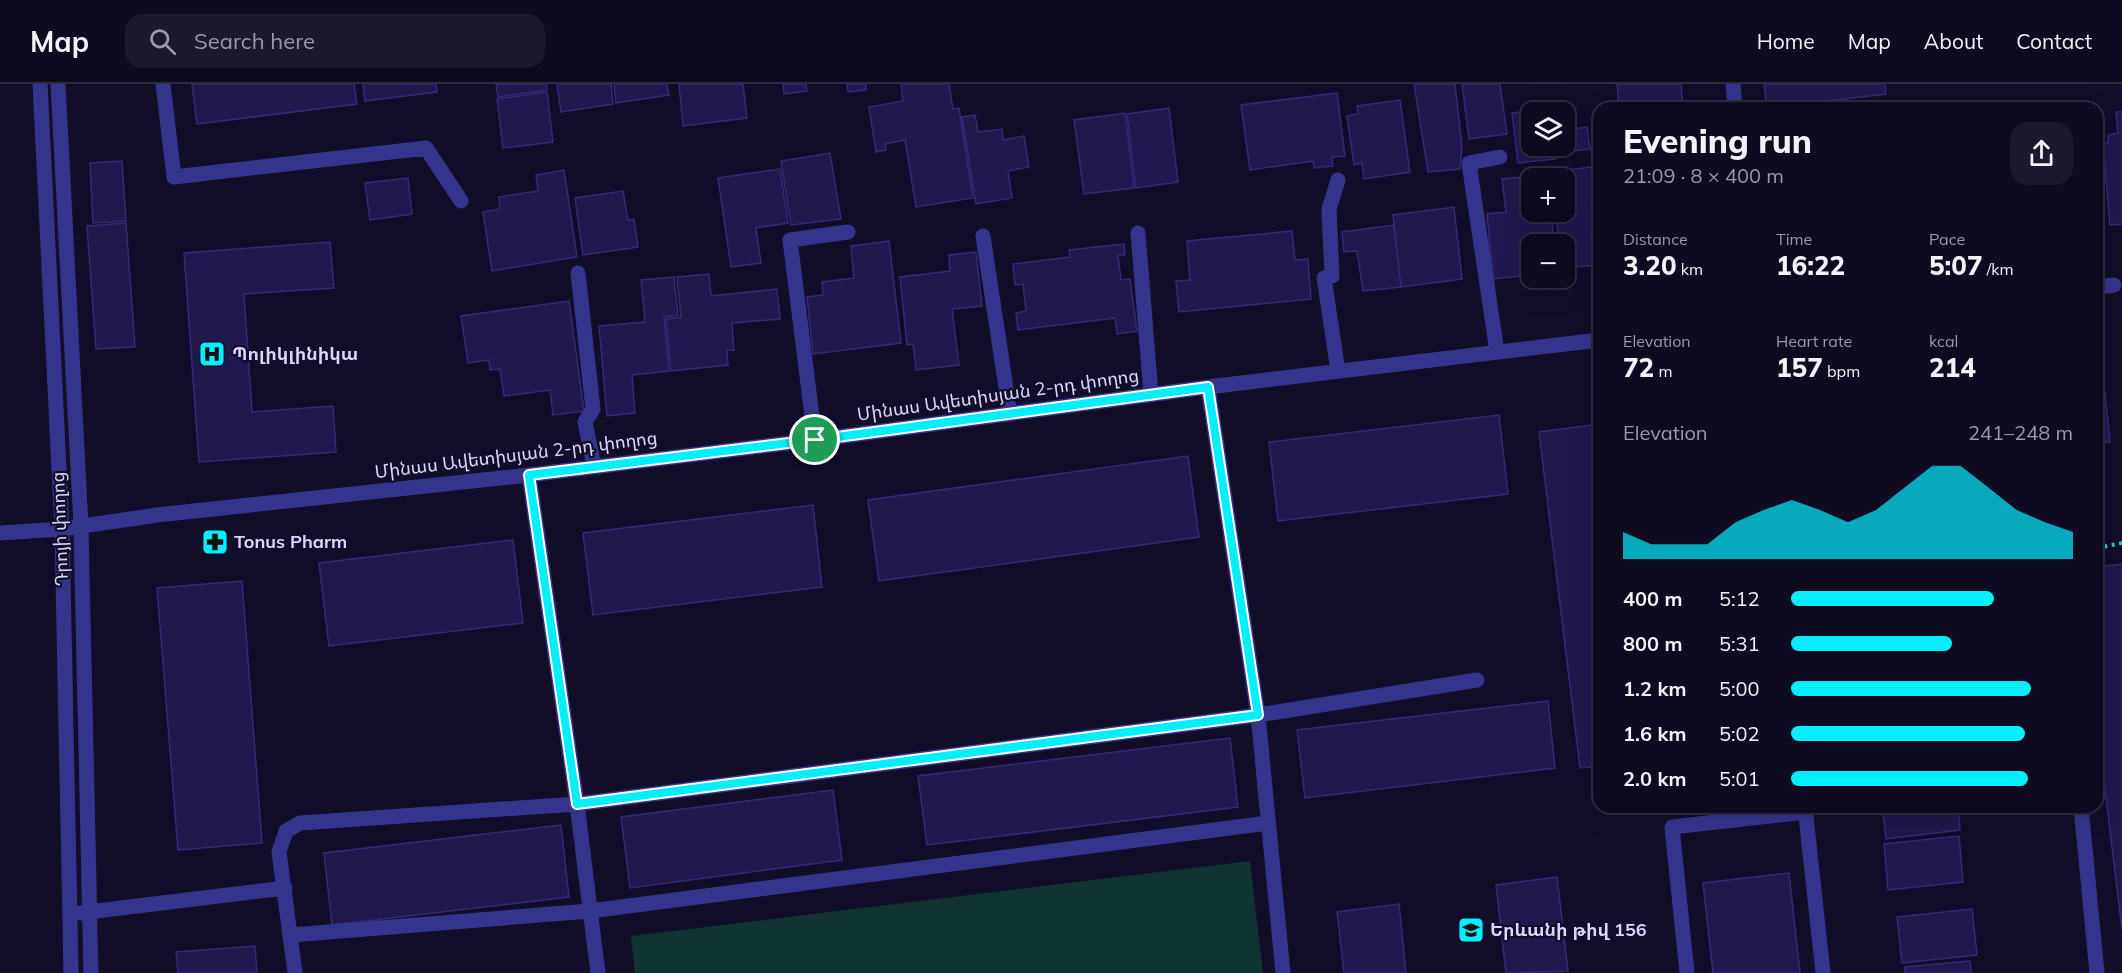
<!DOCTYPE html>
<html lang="en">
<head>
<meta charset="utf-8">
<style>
  :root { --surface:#0e0a20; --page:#1c182d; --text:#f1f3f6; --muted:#9b9aa5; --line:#2e2b3e; --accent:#03eeff }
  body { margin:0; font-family:Mulish,"Noto Sans Armenian",sans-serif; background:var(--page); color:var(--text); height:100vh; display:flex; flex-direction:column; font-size:22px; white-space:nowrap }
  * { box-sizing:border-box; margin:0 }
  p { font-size:20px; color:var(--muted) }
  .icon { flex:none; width:33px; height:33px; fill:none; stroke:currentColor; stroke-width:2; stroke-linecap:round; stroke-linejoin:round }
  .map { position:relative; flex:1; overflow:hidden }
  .sheet { position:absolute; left:1593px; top:18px; width:510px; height:711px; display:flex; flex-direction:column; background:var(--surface); border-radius:18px; box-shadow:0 6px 24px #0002,0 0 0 2px var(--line) }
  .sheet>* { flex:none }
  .tools { position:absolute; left:1521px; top:18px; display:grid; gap:12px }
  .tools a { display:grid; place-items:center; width:54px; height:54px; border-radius:12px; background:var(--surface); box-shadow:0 6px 24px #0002,0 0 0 2px var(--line); font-size:30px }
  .pin { position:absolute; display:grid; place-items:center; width:51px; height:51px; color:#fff; margin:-26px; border:3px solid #fff; border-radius:50%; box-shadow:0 2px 6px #0007 }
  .round { display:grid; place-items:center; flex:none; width:63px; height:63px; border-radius:18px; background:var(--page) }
  .overview { display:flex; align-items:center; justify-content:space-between; height:102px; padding:0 30px }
  h1 { font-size:33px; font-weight:800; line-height:45px }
  .figures { display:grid; grid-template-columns:repeat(3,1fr); gap:9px; height:102px; padding:6px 30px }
  .figures div { display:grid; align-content:center }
  .figures b { font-size:26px; font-weight:800 }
  .figures small { font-size:16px; font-weight:400 }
  .figures p { font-size:16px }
  .chart { height:168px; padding:12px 30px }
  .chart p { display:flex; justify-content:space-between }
  .chart svg { width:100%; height:108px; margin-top:6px; fill:var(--accent); opacity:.7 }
  ul { padding:0 30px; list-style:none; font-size:20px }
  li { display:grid; grid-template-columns:96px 72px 1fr; align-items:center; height:45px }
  li i { height:15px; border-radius:8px; background:var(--accent) }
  header { display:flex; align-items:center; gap:36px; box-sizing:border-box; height:84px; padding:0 30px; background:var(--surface); border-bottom:2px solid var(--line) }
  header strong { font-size:28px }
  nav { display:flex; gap:33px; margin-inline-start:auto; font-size:21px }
  .search { width:420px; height:54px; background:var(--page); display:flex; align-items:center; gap:15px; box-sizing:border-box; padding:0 21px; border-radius:18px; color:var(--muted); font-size:22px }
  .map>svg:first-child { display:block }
</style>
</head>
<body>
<header>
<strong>Map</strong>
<div class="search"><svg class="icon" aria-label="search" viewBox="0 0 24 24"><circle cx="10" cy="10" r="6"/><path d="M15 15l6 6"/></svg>Search here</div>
<nav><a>Home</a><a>Map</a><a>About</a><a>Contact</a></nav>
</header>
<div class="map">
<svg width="2122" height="889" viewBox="0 0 2122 889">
  <rect width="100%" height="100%" fill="#120e2a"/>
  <path fill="#103432" d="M1250,777L1263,889H635L631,852Z"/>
  <path fill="#21184d" stroke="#36287b" stroke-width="1.5" d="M192,0H354L357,20L197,40Z
    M363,0H436L437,8L365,17Z
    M496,0H546L547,6L498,13Z
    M557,0H611L613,20L561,28Z
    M614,0H667L669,11L616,19Z
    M679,0H743L747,34L683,42Z
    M783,0H806L807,7L784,10Z
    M847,0H866V6L848,8Z
    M901,0H949L953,25L959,24L973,114L916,123L905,56L885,60L886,66L876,68L869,23L903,17Z
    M1414,0H1455L1462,62L1460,85L1428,88Z
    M1462,0H1500L1507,50L1469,55Z
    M1617,0H1681L1683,24H1619Z
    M1764,0H1885L1886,10L1767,24Z
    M547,8L553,58L503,64L497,15Z
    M1337,9L1345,72L1332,73L1333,82L1314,84L1313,77L1250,86L1241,21Z
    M1400,16L1410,88L1364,95L1362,79L1354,81L1347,32L1358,30L1357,22Z
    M1169,24L1178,98L1136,104L1127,30Z
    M1547,25V28H1532V62H1564V42L1565,46L1587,43L1590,65L1555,69V75L1518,79L1512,29Z
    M2116,28H2122V140L2110,141L2103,60L2108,59V51L2118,49Z
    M1125,29L1134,104L1084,110L1074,36Z
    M975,31L978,48L1002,45L1003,56L1024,52L1029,83L1008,87L1012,114L976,120L962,33Z
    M830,69L841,135L791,141L781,77Z
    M2097,70H2101L2104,98L2097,99Z
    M122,77L126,137L93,139L90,79Z
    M1599,82V181L1564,184V160H1559L1556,128H1564V94H1552V88Z
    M780,85L788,139L756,144L761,179L731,183L718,94Z
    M564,86L577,173L492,187L483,128L500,125L499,113L538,107L536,91Z
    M1547,91V94H1532V128H1551L1554,160H1532V191L1493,195L1487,130L1506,128L1502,95Z
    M408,94L412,130L370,136L365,99Z
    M623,107L628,136L634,135L638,163L583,171L575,114Z
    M1454,123L1462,195L1401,203L1393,131Z
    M126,139L135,263L96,265L87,142Z
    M1394,141L1401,203L1363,207L1357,167L1344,168L1342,148Z
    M1292,147L1295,176L1308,175L1311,215L1179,228L1176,197L1190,196L1187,157Z
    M889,157L901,259L813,270L807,213L823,211L822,198L854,194L851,162Z
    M330,158L334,204L244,210L252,328L333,322L336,368L199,378L184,169Z
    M1124,160L1125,171H1118L1121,196L1130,195L1137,247L1117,250L1115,234L1018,246L1016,229L1026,227L1023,200L1015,201L1013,180L1070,173L1069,166Z
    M976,168L982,222L952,225L959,281L916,286L913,260L907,261L900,193L950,187L949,171Z
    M709,190L711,212L777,205L780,235L732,239L734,266H727L728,281L671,287L666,235L681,233L677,193Z
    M674,193L678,231L664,233L669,287L632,291L635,329L607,332L599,242L645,238L641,196Z
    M569,217L584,327L553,331L550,306L504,312L500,285L490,286L489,276L468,279L461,232Z
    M2099,253L2110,358L2097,359V254Z
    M1499,331L1508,410L1278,437L1269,358Z
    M1599,340V682L1580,684L1539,348Z
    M1188,372L1199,453L879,497L868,416Z
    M813,421L822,503L593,531L583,449Z
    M513,456L523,539L329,562L319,479Z
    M2122,480V846L2097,639V483Z
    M242,497L262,759L178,766L157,504Z
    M1548,617L1555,684L1305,714L1297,646Z
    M1230,654L1238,723L927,761L918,692Z
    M833,706L842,776L630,804L621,733Z
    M1882,723H1958L1960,746L1886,755Z
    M561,741L569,813L332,841L324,769Z
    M1959,752L1963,798L1888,806L1884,760Z
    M1789,789L1800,889H1713L1703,799Z
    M1557,793L1568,887L1506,889L1496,801Z
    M1399,820L1406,889H1344L1337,828Z
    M1972,825L1977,871L1902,879L1897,833Z
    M255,862L257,889H178L176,868Z
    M1970,877L1971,889H1905V883Z"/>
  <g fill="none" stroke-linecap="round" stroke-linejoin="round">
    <path stroke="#24c6b7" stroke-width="4" stroke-dasharray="3 4.5" stroke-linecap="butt" d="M2097,464L2122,459"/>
    <path stroke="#35348d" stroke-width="15" d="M40,0L62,445L71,889
      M58,0L81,442L91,889
      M163,0L174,93L426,64L461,117
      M1733,0L1735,24
      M1338,96L1329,125L1332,192L1324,194L1338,287
      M1138,149L1151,310
      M983,152L1010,330
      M578,189L593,325L585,338L594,382
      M2097,203L2114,201
      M1497,268L1469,79L1500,73
      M1208,303L1258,631L1283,889
      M815,356L790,156L848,148
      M529,391L577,720L598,889
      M0,449L62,445L157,431L529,391L837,353L1208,303L1599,256
      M1805,723L1823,889
      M2081,723L2097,889
      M80,829L285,804
      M291,851L590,827L1268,739
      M295,889L279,768L286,747L300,739L577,720L1258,631L1477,596
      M1687,889L1672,743L1806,728"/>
  </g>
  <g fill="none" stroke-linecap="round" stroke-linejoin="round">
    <defs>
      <path id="route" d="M1208,303L1258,631L577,720L529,391L837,353Z"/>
    </defs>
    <use href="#route" stroke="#fff" stroke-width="12"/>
    <use href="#route" stroke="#03eeff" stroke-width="8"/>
  </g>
  <defs>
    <symbol id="hospital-square" viewBox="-11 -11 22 22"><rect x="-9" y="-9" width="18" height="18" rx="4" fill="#03eeff" stroke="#120e2a"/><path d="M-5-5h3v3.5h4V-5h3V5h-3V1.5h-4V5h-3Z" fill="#111"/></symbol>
    <symbol id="pharmacy-square" viewBox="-11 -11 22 22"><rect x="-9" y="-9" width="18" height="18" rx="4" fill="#03eeff" stroke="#120e2a"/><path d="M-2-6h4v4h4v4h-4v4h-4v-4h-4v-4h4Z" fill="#111"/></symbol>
    <symbol id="school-square" viewBox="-11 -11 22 22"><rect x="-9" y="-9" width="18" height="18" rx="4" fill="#03eeff" stroke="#120e2a"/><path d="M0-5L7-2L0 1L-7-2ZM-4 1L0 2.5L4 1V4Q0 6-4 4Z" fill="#111"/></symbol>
  </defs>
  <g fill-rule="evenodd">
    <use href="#hospital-square" x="197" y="255" width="30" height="30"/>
    <use href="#pharmacy-square" x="200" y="443" width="30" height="30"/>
    <use href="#school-square" x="1456" y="831" width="30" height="30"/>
  </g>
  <g text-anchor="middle" stroke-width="4.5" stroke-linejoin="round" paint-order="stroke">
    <g font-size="18" font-weight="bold" fill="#dad7ff" stroke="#120e2a" text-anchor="start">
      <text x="232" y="276">Պոլիկլինիկա</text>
      <text x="234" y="464">Tonus Pharm</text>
      <text x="1490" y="852">Երևանի թիվ 156</text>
    </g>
    <g font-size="18" fill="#dad7ff" stroke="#120e2a">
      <text transform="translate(998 311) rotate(-8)" y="6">Մինաս Ավետիսյան 2-րդ փողոց</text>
      <text transform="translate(516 371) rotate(-7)" y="6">Մինաս Ավետիսյան 2-րդ փողոց</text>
      <text transform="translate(60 445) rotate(-92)" y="6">Դրոյի փողոց</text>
    </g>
  </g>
</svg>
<div class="tools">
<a><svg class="icon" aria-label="layers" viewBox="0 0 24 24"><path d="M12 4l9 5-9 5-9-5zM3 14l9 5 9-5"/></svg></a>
<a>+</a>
<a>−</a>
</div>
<div class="pin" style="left:815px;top:356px;background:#1e9e55"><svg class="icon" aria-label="arrive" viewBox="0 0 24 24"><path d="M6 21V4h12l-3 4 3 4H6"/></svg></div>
<section class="sheet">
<div class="overview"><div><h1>Evening run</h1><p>21:09 · 8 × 400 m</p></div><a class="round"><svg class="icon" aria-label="share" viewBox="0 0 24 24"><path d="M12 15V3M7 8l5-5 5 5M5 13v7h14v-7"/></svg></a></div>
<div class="figures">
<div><p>Distance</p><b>3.20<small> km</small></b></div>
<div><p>Time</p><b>16:22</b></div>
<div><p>Pace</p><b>5:07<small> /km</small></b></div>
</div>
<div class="figures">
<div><p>Elevation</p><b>72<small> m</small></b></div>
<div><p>Heart rate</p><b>157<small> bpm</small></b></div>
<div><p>kcal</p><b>214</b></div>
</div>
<div class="chart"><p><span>Elevation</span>241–248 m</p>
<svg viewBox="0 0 160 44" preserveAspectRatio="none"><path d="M0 44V33L10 38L20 38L30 38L40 29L50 24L60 20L70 24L80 29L90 24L100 15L110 6L120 6L130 15L140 24L150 29L160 33V44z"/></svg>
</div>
<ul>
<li><b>400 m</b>5:12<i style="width:72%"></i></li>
<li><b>800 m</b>5:31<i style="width:57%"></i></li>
<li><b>1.2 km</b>5:00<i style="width:85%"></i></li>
<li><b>1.6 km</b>5:02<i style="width:83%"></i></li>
<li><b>2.0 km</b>5:01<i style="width:84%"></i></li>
</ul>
</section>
</div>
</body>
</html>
